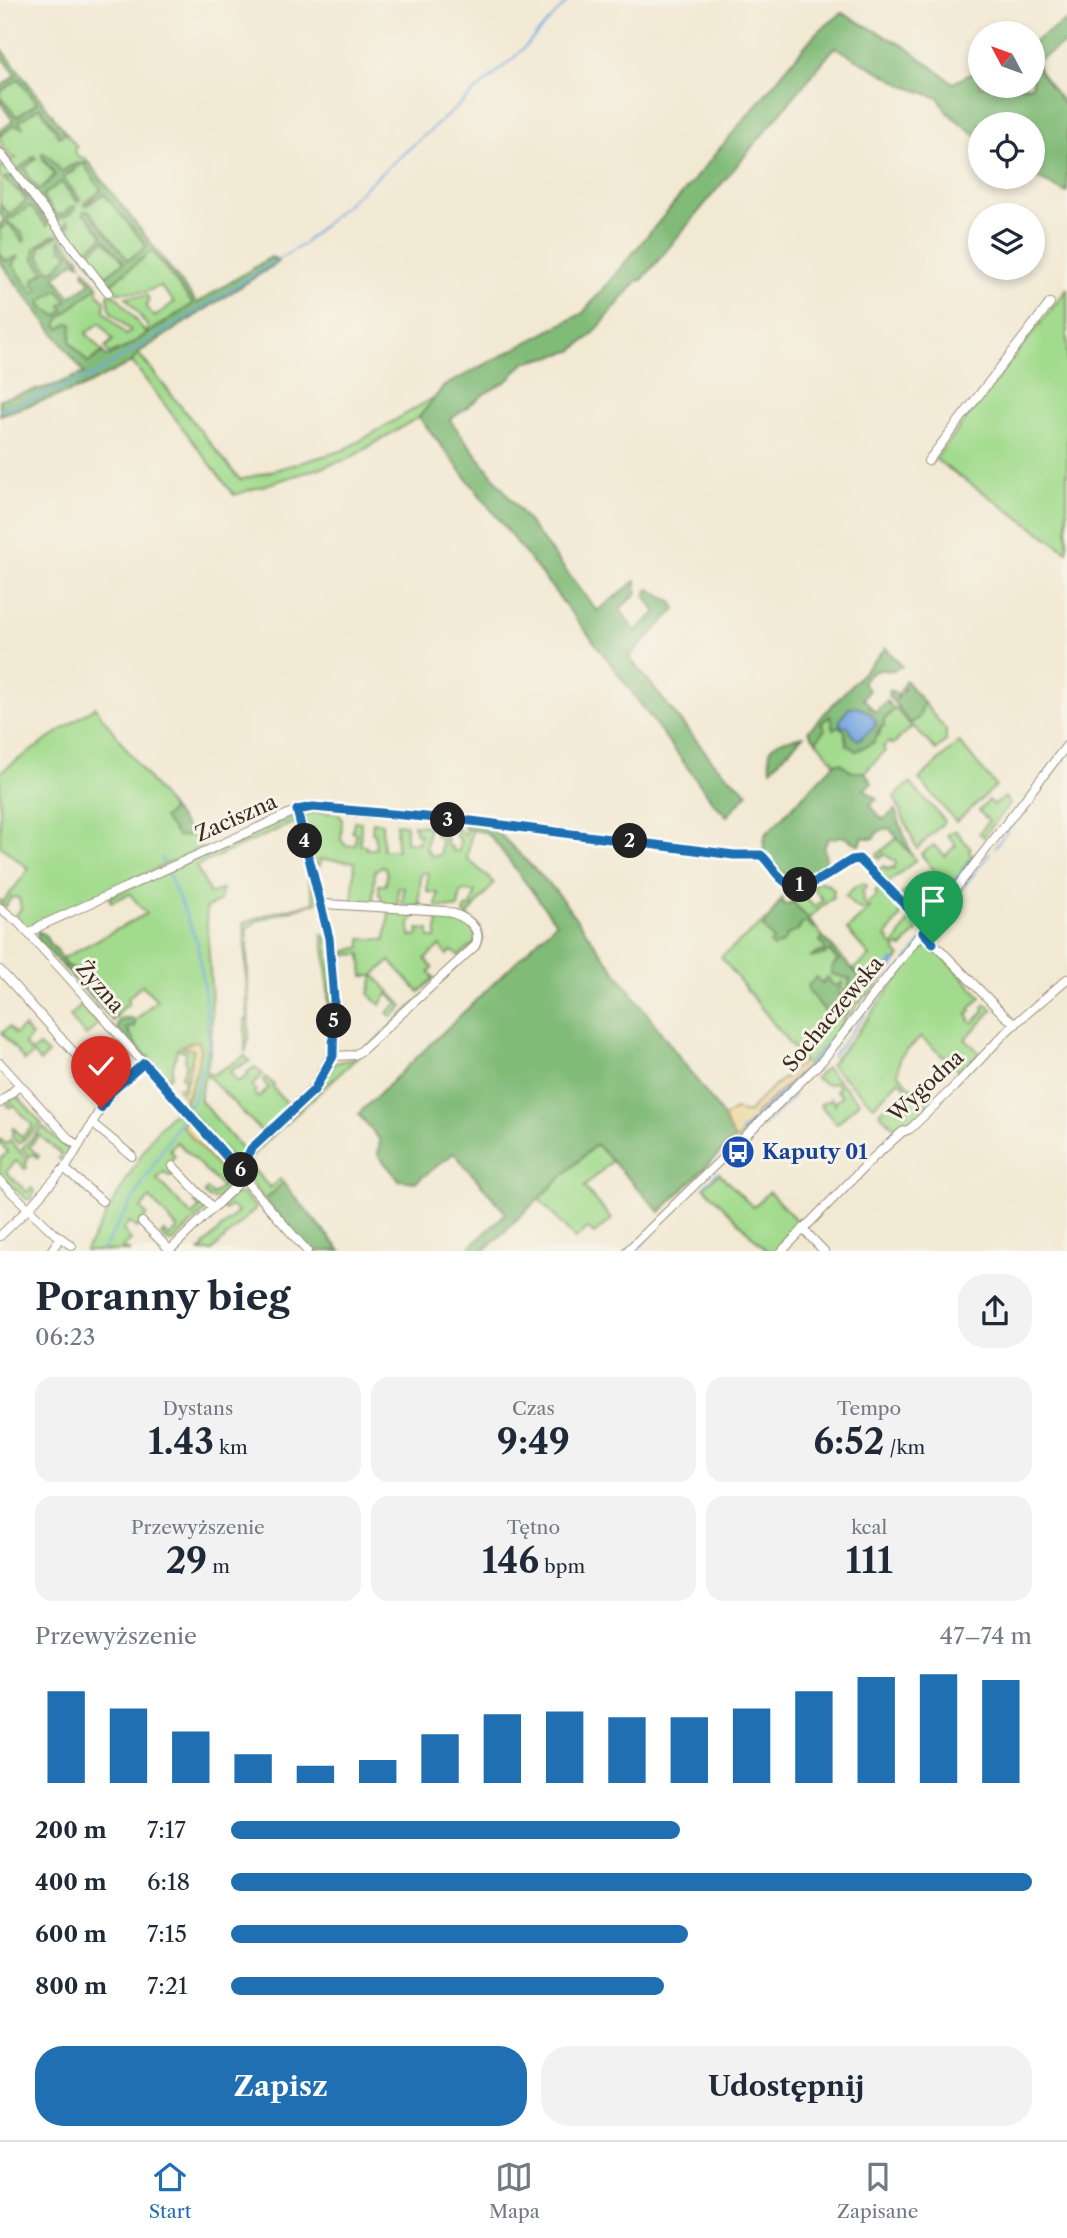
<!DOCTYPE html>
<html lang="pl">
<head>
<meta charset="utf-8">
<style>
  :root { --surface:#fff; --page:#f2f2f3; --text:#1f2937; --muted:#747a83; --line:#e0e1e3; --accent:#1f6fb2 }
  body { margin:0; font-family:"Libre Caslon Text",serif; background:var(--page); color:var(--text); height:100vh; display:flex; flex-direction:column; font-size:26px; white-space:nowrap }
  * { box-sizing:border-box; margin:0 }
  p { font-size:23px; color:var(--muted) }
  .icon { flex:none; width:38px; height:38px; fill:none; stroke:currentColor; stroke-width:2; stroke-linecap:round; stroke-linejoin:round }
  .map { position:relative; height:1251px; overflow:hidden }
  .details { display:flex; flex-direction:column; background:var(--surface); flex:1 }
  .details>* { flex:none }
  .needle { width:46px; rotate:311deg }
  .buttons { position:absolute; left:968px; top:21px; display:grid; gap:14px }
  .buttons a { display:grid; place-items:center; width:77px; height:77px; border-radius:50%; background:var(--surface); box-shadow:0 4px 10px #0003; font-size:35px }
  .pin { position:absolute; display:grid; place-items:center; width:60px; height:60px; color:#fff; margin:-72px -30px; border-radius:50% 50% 50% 0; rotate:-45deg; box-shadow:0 0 7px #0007 }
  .pin .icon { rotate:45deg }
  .km { position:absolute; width:35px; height:35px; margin:-18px; border-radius:50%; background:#222; color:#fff; font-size:19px; line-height:35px; text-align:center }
  .round { display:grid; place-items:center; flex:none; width:74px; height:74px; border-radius:28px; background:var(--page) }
  .headline { display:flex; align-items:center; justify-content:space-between; height:119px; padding:0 35px }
  h1 { font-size:38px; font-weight:700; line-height:52px }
  .stats { display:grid; grid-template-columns:repeat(3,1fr); gap:10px; height:119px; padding:7px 35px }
  .stats div { display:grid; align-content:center; border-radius:18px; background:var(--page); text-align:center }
  .stats b { font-size:35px; font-weight:700 }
  .stats small { font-size:19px; font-weight:400 }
  .stats p { font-size:19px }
  .chart { height:196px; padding:14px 35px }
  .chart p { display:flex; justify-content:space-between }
  .chart svg { width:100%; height:126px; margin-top:7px; stroke:var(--accent); stroke-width:6 }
  .button { display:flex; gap:14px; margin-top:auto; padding:14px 35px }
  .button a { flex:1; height:80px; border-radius:28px; background:var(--accent); color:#fff; font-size:28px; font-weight:700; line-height:80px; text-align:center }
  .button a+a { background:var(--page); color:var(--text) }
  ul { padding:0 35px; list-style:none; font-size:23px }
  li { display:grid; grid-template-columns:112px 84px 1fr; align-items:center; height:52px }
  li i { height:18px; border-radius:9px; background:var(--accent) }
  .tabs { display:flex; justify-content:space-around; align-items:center; height:98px; border-top:2px solid var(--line); background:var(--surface); font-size:19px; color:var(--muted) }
  .tabs a { display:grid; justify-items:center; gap:4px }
  .tabs .on { color:var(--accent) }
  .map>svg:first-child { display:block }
</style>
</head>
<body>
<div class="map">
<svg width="1067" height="1251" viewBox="0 0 1067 1251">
  <rect width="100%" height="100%" fill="#f7f3e8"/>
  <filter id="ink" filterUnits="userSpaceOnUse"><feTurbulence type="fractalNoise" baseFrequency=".0143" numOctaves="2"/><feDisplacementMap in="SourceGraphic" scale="14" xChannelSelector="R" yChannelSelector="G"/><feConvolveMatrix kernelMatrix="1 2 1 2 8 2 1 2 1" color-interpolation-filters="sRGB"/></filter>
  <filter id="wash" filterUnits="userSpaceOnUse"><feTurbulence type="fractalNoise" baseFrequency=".00686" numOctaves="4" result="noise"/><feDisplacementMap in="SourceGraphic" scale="28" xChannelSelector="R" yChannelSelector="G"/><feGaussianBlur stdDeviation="1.57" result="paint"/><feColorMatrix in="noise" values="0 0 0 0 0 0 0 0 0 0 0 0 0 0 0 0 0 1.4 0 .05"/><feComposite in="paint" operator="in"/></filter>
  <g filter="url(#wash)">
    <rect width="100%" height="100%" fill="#f2e9d3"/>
    <path fill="#a2db8d" stroke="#6e8256" stroke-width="2" fill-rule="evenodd" d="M19,79L37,103L17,117L0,97V92Z
      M40,107L59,137L66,133L77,147L74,148L78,157L85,158L89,163H84L102,190L85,202L87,206L104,193L147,246L128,260L89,211H84L103,234L101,239L85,251L68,232V222L63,228L64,232L0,150V146L11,161L16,158L12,157L0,140V136L14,125L22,127L19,121ZM34,156V160L25,168L30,180L40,190L55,175L42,158L61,172L72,165L73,172L62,177L80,199L76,201L61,182L42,196L57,215L64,213L71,207L60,219L19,169Z
      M0,166L8,167L17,178L80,259V262L60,240L59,242L63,248L61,250L66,249L68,255L55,270L49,271L39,256L40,247L58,235L52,236L34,249V259L45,272L35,278L33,284L40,290L34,295L12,264L19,257L6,261L0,254V229L7,222L8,218H12L30,206L45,224H48L22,190L17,178L6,177L4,179L11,183L27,201L8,215L0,204Z
      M105,240L124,262L105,277L86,253Z
      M152,251L193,304L125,348L109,354L105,347L113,340L100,323L86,333L103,352L88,363L59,329L57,325L60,318L98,286V294L105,301L104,311L126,335L131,331L110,311L108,295L111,293L119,299L147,334L148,327L126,297L147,296L149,299L146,307L155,317L174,302L160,286L146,292H117L111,284Z
      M58,289L67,301L61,305L64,310L57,316L43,307L40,302Z
      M1067,289V551L935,459Z
      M138,353L240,480L344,450L438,395L419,417L348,459L234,495L132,362Z
      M924,703L946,730V741L936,750L910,723L918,719Z
      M95,707L170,807V812L202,847L28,931L14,917L21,909L19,898L12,897L5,907L0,905V900L3,902L29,869L0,846V772Z
      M895,708L912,727L892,745L889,742L883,747L885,751L865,772H852L841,763H835L816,741L825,729L821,723L831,716L834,728L839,726L845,731V738L856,751L879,735L884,720Z
      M959,742L996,786L956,822L919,779Z
      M910,783L945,821L917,849L894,797Z
      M1005,797L1010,803L984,837L979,833L989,821L979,811L989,800L994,805Z
      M314,812L339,814L342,820L341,840L346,846L355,845L356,833L352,832L354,821L361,822L360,845H365L367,849H376L375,833H372L373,822L382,823L383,850H397L396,824L406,825V842L418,843L420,834H416L413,825L429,826L426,849L432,856L440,855L441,839L435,835L434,827H446L445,840H447V846L452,847V851H459L460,838L456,837V828L465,835L466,828L472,830L467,858L494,883L467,916L480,927L483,939L481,943L255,1152L248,1163L270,1188L280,1179L283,1183L265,1200L244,1173L246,1162L254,1151L317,1090L335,1063L358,1057L464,958L481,939L478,928L464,914L466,907H471L475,892L461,891L458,908L436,907L438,893L427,892L428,873H421L419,900L422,906L402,905L404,888H398V905L382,904L381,895H379V885H386L387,874L384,866L375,870L373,903H352L355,862L320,859V866L314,863L303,822L304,815Z
      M293,816H296L318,902L259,920L247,929L249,1038L245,1053V1020L248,1019L244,923L271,913L314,903L295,822L196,866L210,894L222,889L220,901L206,908C208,954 218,1028 206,1070L212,1075L245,1056L250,1061L230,1071L237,1082L248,1076L247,1072L255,1067L263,1074L252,1086L256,1090L254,1093L258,1098L269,1088L263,1081L266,1077L274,1085L273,1088L291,1107L239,1167L184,1105C192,1085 203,1062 196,1041L182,1046L194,1049L184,1090L180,1092L178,1087H183L185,1078L181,1077L187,1064L185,1063L186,1051L177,1049L171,1076L166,1080L167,1076L137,1046L127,1029L157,1000L142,985L128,998V1005L122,1009L116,1018L109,1010L104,1009L73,968L66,966L61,959L146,914L130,894L111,902L109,897ZM206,1074L262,1132L244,1150C228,1135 216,1117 201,1101V1090Z
      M955,830L971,849L969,851L972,857L954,881L935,872L921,854L934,845L945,856L956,845L947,835Z
      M897,838L916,860L888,883L877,871L884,866L888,870L891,867L894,869L896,862L884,854L879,858L877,855Z
      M928,872L946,891L928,914L918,912L901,895Z
      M820,882L827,884L834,890L833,897L808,919L792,901L802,894L814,907L823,900L813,888V885Z
      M864,883L867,886L862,892L864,895L862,901L866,905L877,895L875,892L881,886L907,913L906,914L902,910L899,913L901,915L886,937L890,940L889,942L894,946L910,918L918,929L902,948L900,946L895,950L900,956L870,995L867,993L849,1015L847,1014L844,1018L846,1020L807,1066L721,957L771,916L763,927L774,940L772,942L788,935L803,922L809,923L812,928H816L823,937L821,941L826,948L824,953L819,952L812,958L825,954L828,951L838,960V975L850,979L848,988L841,995L837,994V986L831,984L830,980L824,984L819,982L808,986L843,1006L855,988L864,986L863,982L853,970L870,956L847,930L871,907L862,910L853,905L845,896L856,886Z
      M389,912L410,913L414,917L410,924V936L418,935V929L429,930V938H436L438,921L435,920H441L442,915H446L469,925L475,933V942L459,956L452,951L447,955L440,946L425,959L433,968L429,972L434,978L419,992L390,961L374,975L403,1006L392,1017L387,1013L398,1003L388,994L380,1005L369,994L374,976H363L361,954L341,955V953L361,947V938L385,940Z
      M322,934L327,938L331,974L330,1055L313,1089L300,1100L296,1098C309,1091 323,1069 326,1054C332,1027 327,962 322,934Z
      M932,944L981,997L970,1008L971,1011L967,1015L970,1018L969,1020L973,1023L984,1011L983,1007L986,1004L993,1010L965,1039L980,1053L960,1072L921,1037L900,1057L898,1074L931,1107L904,1129L893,1126L879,1113L890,1102L898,1110L901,1107L905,1110L910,1106L906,1102L909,1099L905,1095L906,1087L899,1080L874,1106L830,1065L857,1033L918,951Z
      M82,1005L98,1024L86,1036L69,1017Z
      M25,1026L24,1028L32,1036L24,1044L31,1052L39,1046L48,1054L40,1062L33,1054L25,1061L2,1033L9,1027L15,1034Z
      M826,1068L859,1102L837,1124L820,1105L826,1101H830L831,1098L835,1105V1102L842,1096L836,1090L839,1087L835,1082L827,1085L815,1078Z
      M16,1095L42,1124L19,1144L11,1136L14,1132L12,1129L13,1127L22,1137L33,1126L14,1105L10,1108L7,1105Z
      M182,1111L186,1117L182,1126L231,1181L228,1189L217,1199H210L204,1193L207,1189L213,1195L222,1187L177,1142L170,1149L175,1156L170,1161L169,1168L174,1174L170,1177L164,1172L157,1179L192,1216L200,1207L194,1202L198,1198L205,1205V1211L173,1242L167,1241L161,1235L164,1232L169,1237L178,1229L150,1198L141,1208L147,1215L136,1228L130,1222L123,1230L131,1240L122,1248L130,1251H85L151,1138L170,1115Z
      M43,1127L70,1152L64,1162L58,1158L61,1154L39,1135L29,1147L39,1156L38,1158L33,1154L29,1157L22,1148Z
      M0,1139L6,1144L10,1140L28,1161L25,1164L27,1167L25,1169L16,1161L6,1172L27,1192L31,1188L35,1192L31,1199H26L0,1175V1159L8,1152L0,1143Z
      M596,1144L612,1161L584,1187L612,1219L594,1234L588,1228L575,1239L539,1199Z
      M719,1173L753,1207L769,1192L802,1226L777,1251H767L704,1187Z
      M233,1194H243L256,1208L212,1251H198L204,1248V1245L238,1212L230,1206L225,1210L221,1206Z"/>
    <path fill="#81bb78" stroke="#5e724b" stroke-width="2" fill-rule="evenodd" d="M842,13L906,47L953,83L980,69V86H1032L1033,42L1067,20V42L1037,61L1039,71L1067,108V193L1033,176L1032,124H980V139L946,111L939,98L905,86L835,47L642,280L637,281L593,334L572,351L524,363L507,381L487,392L450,420L597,611L636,581L637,593L620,609L635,631L656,613L645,595L649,589L672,602L676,609L629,657L715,764L748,793L727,816L713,802L608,660L419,417L444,386L583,313L815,34Z
      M0,46L66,133L59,137L57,135L58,131L40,107L19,121L23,127L14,125L0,136V131L13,121L0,102V97L17,117L37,103L19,79L0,92V87L16,75L0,54Z
      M43,153L50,157L61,172L78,163L81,165L63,177L80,200L78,202L61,182L42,196L57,215C65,216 68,207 75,206L76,209L66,216L56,219L20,175L19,169L34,156L36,158L25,168L30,180L40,190L55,175L41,154Z
      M83,163H89L197,303L271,257L278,260L277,263L138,353L132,362L81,388L0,415V399L55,385L84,373L0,262V251V255L6,261L19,256L12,264L34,294L39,290L33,284L35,278L45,272L34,259V249L52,236L59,235L40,247L39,255L49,271L55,270L68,255L60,245V240L81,264L74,262L55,277L70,297L91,283L83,273L84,269L98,286L60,318L57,325L59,329L68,323L72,324L70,342L88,363L103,352L106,357L125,348L193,304L152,251L110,284L104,282L63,228L68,221L70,224L68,232L85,250L101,239L103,235L86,215L83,214L84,211H89L128,260L147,246L104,194L84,206L101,190ZM105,240L124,262L105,277L87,254ZM58,290L67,301L61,305L64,310L57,316L43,307L40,302Z
      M6,177L17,178L22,190L48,223L47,226L45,224L30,206L12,218H8V222L21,232L25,239L23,242L8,223L0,229V224L4,220L0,214V204L9,215L26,201L19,189L17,190L4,179Z
      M886,648L902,666C883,678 883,659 862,682L869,690L863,698L875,712L887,701L894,709L884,720V726L881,727L873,743L856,751L847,745L845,731L839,726L834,729L830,716L821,723L825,729L816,741L808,731ZM857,707L869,712L861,739L848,726L841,725L849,708Z
      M905,680L924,703L918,719L910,723L888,695L889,690L899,694L896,701L906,688L900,691Z
      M803,736L771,769C764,739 779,742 803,736Z
      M835,763H841L852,772H865L872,783L864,789L877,799L870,805L883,820L895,810L911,854L889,828L879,831L873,839L863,837L860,845L842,836L828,839L824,847L827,868C789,888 789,881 763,852L765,835Z
      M170,807L192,835L178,837L163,818L170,812Z
      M464,823L491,825L554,889L724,1117L723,1118L735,1138L660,1212L596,1144L484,1251H466L506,1213L454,1153L416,1182L399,1180L378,1155L380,1140L358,1114L556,923L492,838L484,832L464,828Z
      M782,898L783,904L788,905L792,901L816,928H812L808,923H803L798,930L787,935L783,943L773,947L770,943L774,940L763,927Z
      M38,931L46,936L49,943L57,950L66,966L73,968L104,1009L115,1015L113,1021L37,939Z
      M823,937L864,982L861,990L855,988L843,1006L847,1012L840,1018L830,1017L809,992L808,986L816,977L822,984H824V979L828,977L831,984L837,986L842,982L841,989H838L837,993L840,995L848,988L850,979L832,974V967L838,960L829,951L825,954L809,958L819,952H824L825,948L820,941Z
      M123,1018H131L135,1020V1026L127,1029L137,1046L167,1076L166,1080L117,1029L118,1022Z
      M283,1183L341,1251H309L265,1200Z"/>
    <path fill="#eeda9e" stroke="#94825e" stroke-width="2" d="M196,1041H199L200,1051L197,1068L184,1105V1097L180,1092L184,1090L194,1050L181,1046Z
      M804,1061L807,1066L755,1114L756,1118L736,1141L723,1118L735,1110L748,1113L766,1093Z
      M186,1117L239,1178L228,1189L230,1181L182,1126Z"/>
    <path fill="#77a8e2" stroke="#596980" stroke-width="2" d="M857,707L869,712L876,722L875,727L858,740L853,736L848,726L842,727L840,725L841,718L849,708Z"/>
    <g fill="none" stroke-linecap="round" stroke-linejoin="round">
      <path stroke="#77a8e2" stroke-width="2" d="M0,410L92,376L302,245L372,181L518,54L569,0
        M1049,777L1067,754
        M1033,797L1042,785
        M995,847L1029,803
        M161,858L164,864
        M168,873L197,941L205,994L209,1045L193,1100L187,1109
        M928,933L990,853
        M869,1009L924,938
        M832,1057L865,1015
        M762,1127L795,1095
        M713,1176L718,1172
        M705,1185L709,1181
        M102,1251L184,1114
        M635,1251L647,1239"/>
      <path stroke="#77a8e2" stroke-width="6" d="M956,882L973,860
        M884,975L893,963
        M743,1132L807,1070L837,1035"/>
    </g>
  </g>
  <g filter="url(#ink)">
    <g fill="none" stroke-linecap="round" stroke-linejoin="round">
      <defs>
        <path id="minor" d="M0,153L108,293
          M928,461L1050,303
          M323,904L445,911C461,915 485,926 475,946L361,1051L354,1055L333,1056
          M0,908L18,922L69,978L307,1251
          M923,932L1005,1016L1016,1024
          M29,934L40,926L297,810L313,808L471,821L734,854L761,855C770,862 777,878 787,883C808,893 834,870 852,860L859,859L927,927
          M0,970L110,1093
          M0,1063L70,1140L79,1146
          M0,1103L20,1085
          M92,1123L132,1156
          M173,1166L213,1208
          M64,1168L102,1201
          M240,1172L251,1149L314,1090L333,1056L334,999L329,938L297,810
          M0,1181L54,1233L72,1246
          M142,1222L170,1250
          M803,1229L824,1251
          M0,1236L29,1208L68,1164L110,1093L144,1064
          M51,1251L60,1238
          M169,1251L244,1178
          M627,1251L822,1061L1067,745
          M782,1251L873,1158L902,1132L910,1129L953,1088L1009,1029L1067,979"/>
      </defs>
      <use href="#minor" stroke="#968a78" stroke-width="10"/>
      <use href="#minor" stroke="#fff" stroke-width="8"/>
    </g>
  </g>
  <g fill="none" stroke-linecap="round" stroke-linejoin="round" filter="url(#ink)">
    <defs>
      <path id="route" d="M101,1108L110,1093L144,1063L240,1172L251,1149L314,1090L333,1056L334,999L329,938L297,810L313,807L471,821L734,855H761C770,862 777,878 787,883C808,893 834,870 852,860L859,859L927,927L923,932L933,943"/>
    </defs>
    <use href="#route" stroke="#fff" stroke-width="14"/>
    <use href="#route" stroke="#1f6fb2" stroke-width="9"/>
  </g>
  <defs>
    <symbol id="bus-disc" viewBox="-11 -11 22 22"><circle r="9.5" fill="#1a4fb4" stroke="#f7f3e8"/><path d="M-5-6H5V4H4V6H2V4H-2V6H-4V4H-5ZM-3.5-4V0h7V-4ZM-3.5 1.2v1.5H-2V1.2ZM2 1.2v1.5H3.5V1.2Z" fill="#fff"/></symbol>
  </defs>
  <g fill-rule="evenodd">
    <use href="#bus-disc" x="719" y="1133" width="38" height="38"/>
  </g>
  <g text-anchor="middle" stroke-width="6" stroke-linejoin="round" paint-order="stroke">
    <g font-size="21" fill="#3b2a1e" stroke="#f7f3e8">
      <text transform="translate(236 818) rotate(-24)" y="7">Zaciszna</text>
      <text transform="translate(100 987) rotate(49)" y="7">Żyzna</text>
      <text transform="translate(833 1014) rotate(-50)" y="7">Sochaczewska</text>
      <text transform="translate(926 1086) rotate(-43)" y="7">Wygodna</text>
    </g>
    <g font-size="21" font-weight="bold" fill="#164399" stroke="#f7f3e8" text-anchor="start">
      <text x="762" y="1159">Kaputy 01</text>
    </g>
  </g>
</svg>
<div class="buttons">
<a><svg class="needle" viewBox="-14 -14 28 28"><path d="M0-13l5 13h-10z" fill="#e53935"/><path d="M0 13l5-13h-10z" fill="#747a83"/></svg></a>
<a><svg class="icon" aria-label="locate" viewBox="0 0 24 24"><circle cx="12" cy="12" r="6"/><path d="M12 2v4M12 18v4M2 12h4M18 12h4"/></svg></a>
<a><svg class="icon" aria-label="layers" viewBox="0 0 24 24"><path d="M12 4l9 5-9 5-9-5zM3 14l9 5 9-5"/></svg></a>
</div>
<div class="pin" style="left:933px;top:943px;background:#1e9e55"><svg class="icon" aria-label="arrive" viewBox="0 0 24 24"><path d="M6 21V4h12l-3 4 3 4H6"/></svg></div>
<div class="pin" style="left:101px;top:1108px;background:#d93025"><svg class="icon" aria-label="check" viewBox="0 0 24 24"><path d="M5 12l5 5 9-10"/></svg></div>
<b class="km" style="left:800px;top:885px">1</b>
<b class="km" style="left:630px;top:841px">2</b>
<b class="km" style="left:448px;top:820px">3</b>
<b class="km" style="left:305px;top:841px">4</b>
<b class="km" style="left:334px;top:1021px">5</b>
<b class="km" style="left:241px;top:1170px">6</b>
</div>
<section class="details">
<div class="headline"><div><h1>Poranny bieg</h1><p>06:23</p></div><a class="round"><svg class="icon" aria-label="share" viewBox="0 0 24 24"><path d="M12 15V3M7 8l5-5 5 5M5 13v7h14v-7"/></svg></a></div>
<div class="stats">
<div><p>Dystans</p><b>1.43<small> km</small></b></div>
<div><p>Czas</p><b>9:49</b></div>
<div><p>Tempo</p><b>6:52<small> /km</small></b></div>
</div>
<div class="stats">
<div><p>Przewyższenie</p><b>29<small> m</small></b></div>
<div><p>Tętno</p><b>146<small> bpm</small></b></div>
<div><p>kcal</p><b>111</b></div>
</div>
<div class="chart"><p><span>Przewyższenie</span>47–74 m</p>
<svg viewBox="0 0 160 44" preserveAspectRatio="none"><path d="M5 44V12M15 44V18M25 44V26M35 44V34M45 44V38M55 44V36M65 44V27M75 44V20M85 44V19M95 44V21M105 44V21M115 44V18M125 44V12M135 44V7M145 44V6M155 44V8"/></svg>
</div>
<ul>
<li><b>200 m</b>7:17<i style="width:56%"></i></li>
<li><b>400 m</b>6:18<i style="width:100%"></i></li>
<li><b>600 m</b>7:15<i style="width:57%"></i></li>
<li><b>800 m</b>7:21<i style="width:54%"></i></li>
</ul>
<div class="button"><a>Zapisz</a><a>Udostępnij</a></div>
</section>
<nav class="tabs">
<a class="on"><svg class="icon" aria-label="home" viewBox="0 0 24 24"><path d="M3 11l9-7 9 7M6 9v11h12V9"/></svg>Start</a>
<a><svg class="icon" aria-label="map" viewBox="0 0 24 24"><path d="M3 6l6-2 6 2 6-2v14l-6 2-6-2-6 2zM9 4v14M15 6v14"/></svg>Mapa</a>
<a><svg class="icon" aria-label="saved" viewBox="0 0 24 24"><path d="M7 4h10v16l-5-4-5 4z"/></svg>Zapisane</a>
</nav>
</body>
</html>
